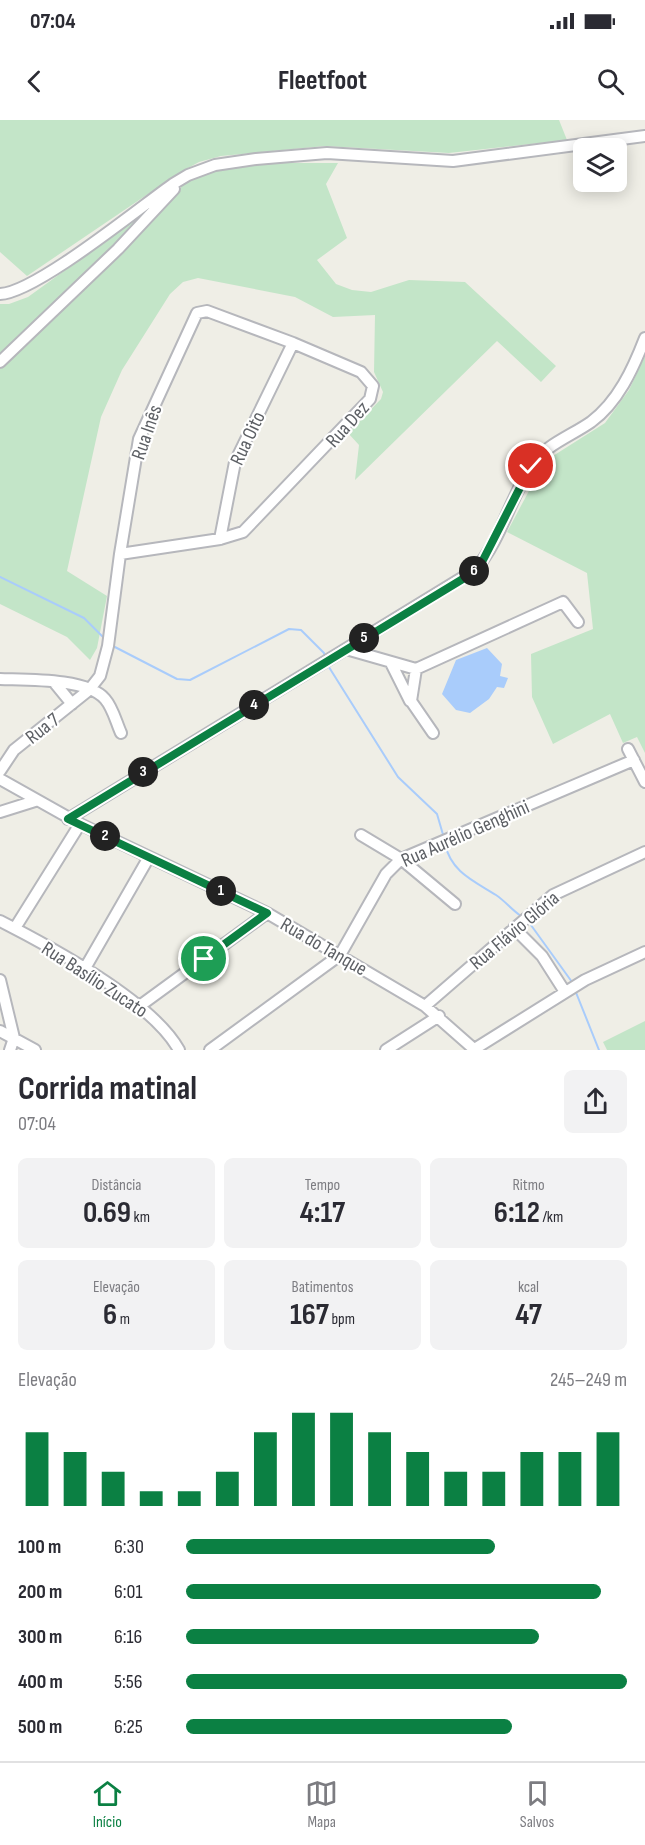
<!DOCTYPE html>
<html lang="pt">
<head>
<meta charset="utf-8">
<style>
  :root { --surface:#fff; --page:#f2f2f3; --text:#2b2b33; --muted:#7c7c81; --line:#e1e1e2; --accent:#0b8043 }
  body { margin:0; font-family:"Sofia Sans Condensed",sans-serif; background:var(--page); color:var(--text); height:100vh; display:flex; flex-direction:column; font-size:22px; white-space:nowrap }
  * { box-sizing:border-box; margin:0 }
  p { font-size:20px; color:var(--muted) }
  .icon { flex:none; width:33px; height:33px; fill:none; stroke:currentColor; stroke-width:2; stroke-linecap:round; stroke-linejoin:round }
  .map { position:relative; height:930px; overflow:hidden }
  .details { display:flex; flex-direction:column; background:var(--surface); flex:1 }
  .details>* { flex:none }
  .tools { position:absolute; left:573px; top:18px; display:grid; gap:12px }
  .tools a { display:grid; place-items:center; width:54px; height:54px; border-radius:9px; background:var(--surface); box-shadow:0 3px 15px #0003; font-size:30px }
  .pin { position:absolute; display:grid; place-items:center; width:51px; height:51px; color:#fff; margin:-26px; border:3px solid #fff; border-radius:50%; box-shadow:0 2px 6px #0007 }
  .km { position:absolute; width:30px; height:30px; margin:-15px; border-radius:50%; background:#222; color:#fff; font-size:16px; line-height:30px; text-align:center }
  .round { display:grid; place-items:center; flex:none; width:63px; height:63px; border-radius:9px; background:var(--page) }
  .overview { display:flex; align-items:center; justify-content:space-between; height:102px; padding:0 18px }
  h1 { font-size:33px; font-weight:700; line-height:45px }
  .metrics { display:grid; grid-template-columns:repeat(3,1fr); gap:9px; height:102px; padding:6px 18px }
  .metrics div { display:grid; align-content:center; border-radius:9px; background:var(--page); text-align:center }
  .metrics b { font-size:30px; font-weight:700 }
  .metrics small { font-size:16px; font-weight:400 }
  .metrics p { font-size:16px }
  .chart { height:168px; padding:12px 18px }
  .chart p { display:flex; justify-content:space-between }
  .chart svg { width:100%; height:108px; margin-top:6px; stroke:var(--accent); stroke-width:6 }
  ul { padding:0 18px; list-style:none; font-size:20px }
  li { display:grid; grid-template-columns:96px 72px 1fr; align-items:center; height:45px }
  li i { height:15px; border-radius:8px; background:var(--accent) }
  .status { display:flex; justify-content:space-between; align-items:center; height:42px; padding:0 30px; background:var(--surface); direction:ltr }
  .status svg { height:16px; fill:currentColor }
  header { display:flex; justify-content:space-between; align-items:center; height:78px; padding:0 18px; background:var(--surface); font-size:27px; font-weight:700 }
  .tabs { display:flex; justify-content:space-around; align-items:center; height:84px; border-top:2px solid var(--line); background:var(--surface); font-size:16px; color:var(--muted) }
  .tabs a { display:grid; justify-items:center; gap:3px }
  .tabs .on { color:var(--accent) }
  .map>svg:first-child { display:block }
</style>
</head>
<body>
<div class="status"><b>07:04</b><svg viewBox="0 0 49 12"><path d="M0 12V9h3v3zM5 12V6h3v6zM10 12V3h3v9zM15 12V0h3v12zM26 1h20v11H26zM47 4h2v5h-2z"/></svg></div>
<header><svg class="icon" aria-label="back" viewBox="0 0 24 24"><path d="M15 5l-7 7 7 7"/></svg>Fleetfoot<svg class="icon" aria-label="search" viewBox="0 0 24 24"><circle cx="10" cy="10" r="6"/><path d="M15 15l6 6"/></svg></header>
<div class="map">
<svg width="645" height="930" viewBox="0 0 645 930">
  <rect width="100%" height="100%" fill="#efeee6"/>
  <path fill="#c3e5c8" d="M0,0H559L567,20L449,33L325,26L221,36L199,42L179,53L27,156L0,132Z
    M274,43H338L326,64L347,118L317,140L336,164L352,170L371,172L409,160L465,162L556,246L541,262L497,221L355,360L359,325L348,313L381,279L383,272L374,252L375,195L333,197L295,177L198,158L183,162L170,174L122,250L101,297L67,451L107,476L97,528L90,540L67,517L0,484V249L137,115L184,64L205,53L227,48Z
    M154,86L110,133L0,236V184H9L28,177Z
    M645,236V633L637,617L623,623L610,594L553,624L532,577L531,534L593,509L587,453L507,412L545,341L605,303L629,270Z
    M645,901V930H607L603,922Z"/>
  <path fill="#a9ccfb" d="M487,528L502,544L500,556L508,558L504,568L497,567L489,579L470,593L456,590L442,574L456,540Z"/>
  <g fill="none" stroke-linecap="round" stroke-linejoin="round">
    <path stroke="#a9ccfb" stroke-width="2" d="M0,457L84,498L105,519
      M111,525L177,559L190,560L289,509L301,510L324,533L325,539
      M327,544L398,657L437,694L444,718
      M445,724C451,752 474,761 496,775C505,781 512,790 521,796
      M528,801L572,862
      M575,870L599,930"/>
    <defs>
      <path id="minor" d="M0,174C35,173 139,88 173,64L188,55L215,45L256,39L327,33L453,41L645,16
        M0,242L118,129L174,69
        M220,419L235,342L293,223
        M346,529L416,549L563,482L578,502
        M391,543L410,581
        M416,549L411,581L433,613
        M0,559C26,560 87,558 105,579C113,588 116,602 121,613
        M54,562L72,584
        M628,629L645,662
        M0,651L14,630L89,570L100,556L108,526L120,434L139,319L197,193L207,191L293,223L361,252L373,266L370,279L243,412L220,419L120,434
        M0,659L80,704L267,793L425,886L475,930
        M0,692L35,681
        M68,699L475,450C501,420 510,378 532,345C545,325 571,316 591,302C618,282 633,249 645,218
        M361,715L401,739L455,784
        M0,801C51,827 152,881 179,930
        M15,808L80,704
        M514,808L542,836L565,872
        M84,850L149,737
        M0,860L14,918L10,930
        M141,885L267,793
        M425,886L553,775L645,732
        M0,911L35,930
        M210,930L340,835L386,754L401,739L634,640
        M386,930L439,896
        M473,930L585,860L645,832"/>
    </defs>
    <use href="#minor" stroke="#b6b7bc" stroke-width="14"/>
    <use href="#minor" stroke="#fff" stroke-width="10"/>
  </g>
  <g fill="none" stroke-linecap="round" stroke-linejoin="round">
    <defs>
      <path id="route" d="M204,839L267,793L68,699L466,457L482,442L531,346"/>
    </defs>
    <use href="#route" stroke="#fff" stroke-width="12"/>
    <use href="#route" stroke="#0b8043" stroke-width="8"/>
  </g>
  <g text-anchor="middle" stroke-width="4.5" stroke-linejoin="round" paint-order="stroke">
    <g font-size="20" fill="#5d6065" stroke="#fff">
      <text transform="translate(347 304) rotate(-48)" y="7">Rua Dez</text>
      <text transform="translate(146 312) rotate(-71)" y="7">Rua Inês</text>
      <text transform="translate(247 318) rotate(-65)" y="7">Rua Oito</text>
      <text transform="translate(42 608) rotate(-38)" y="7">Rua 7</text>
      <text transform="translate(465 713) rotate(-24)" y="7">Rua Aurélio Genghini</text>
      <text transform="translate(514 810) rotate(-40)" y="7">Rua Flávio Glória</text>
      <text transform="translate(324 826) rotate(30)" y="7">Rua do Tanque</text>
      <text transform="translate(95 859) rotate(33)" y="7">Rua Basílio Zucato</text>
    </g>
  </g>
</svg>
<div class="tools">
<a><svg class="icon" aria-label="layers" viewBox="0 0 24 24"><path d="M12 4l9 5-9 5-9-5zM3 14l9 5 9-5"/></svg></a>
</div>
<div class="pin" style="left:204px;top:839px;background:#1e9e55"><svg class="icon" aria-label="arrive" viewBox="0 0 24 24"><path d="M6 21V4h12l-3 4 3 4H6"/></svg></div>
<div class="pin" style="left:531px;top:346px;background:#d93025"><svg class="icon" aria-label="check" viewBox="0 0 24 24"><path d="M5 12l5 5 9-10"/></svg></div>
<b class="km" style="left:221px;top:771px">1</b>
<b class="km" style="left:105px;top:716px">2</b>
<b class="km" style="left:143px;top:652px">3</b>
<b class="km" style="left:254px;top:585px">4</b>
<b class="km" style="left:364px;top:518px">5</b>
<b class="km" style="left:474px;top:451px">6</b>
</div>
<section class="details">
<div class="overview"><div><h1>Corrida matinal</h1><p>07:04</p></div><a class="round"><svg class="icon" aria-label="share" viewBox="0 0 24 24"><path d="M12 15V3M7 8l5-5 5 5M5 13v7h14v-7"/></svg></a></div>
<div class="metrics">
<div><p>Distância</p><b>0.69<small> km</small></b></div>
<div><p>Tempo</p><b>4:17</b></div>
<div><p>Ritmo</p><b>6:12<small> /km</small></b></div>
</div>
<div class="metrics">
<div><p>Elevação</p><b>6<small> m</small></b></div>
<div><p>Batimentos</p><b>167<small> bpm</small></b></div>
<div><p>kcal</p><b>47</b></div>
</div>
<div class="chart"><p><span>Elevação</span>245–249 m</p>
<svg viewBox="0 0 160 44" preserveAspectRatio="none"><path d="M5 44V14M15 44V22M25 44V30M35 44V38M45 44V38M55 44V30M65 44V14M75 44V6M85 44V6M95 44V14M105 44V22M115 44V30M125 44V30M135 44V22M145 44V22M155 44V14"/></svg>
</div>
<ul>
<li><b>100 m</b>6:30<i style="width:70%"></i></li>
<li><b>200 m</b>6:01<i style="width:94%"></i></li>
<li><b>300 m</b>6:16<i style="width:80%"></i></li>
<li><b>400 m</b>5:56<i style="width:100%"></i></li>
<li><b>500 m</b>6:25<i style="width:74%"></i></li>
</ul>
</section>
<nav class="tabs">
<a class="on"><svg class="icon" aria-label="home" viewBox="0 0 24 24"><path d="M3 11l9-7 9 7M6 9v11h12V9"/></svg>Início</a>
<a><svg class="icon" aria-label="map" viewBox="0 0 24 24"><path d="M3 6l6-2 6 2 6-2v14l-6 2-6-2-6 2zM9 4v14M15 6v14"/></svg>Mapa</a>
<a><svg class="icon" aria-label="saved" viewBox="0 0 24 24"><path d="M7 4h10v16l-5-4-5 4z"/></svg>Salvos</a>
</nav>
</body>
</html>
